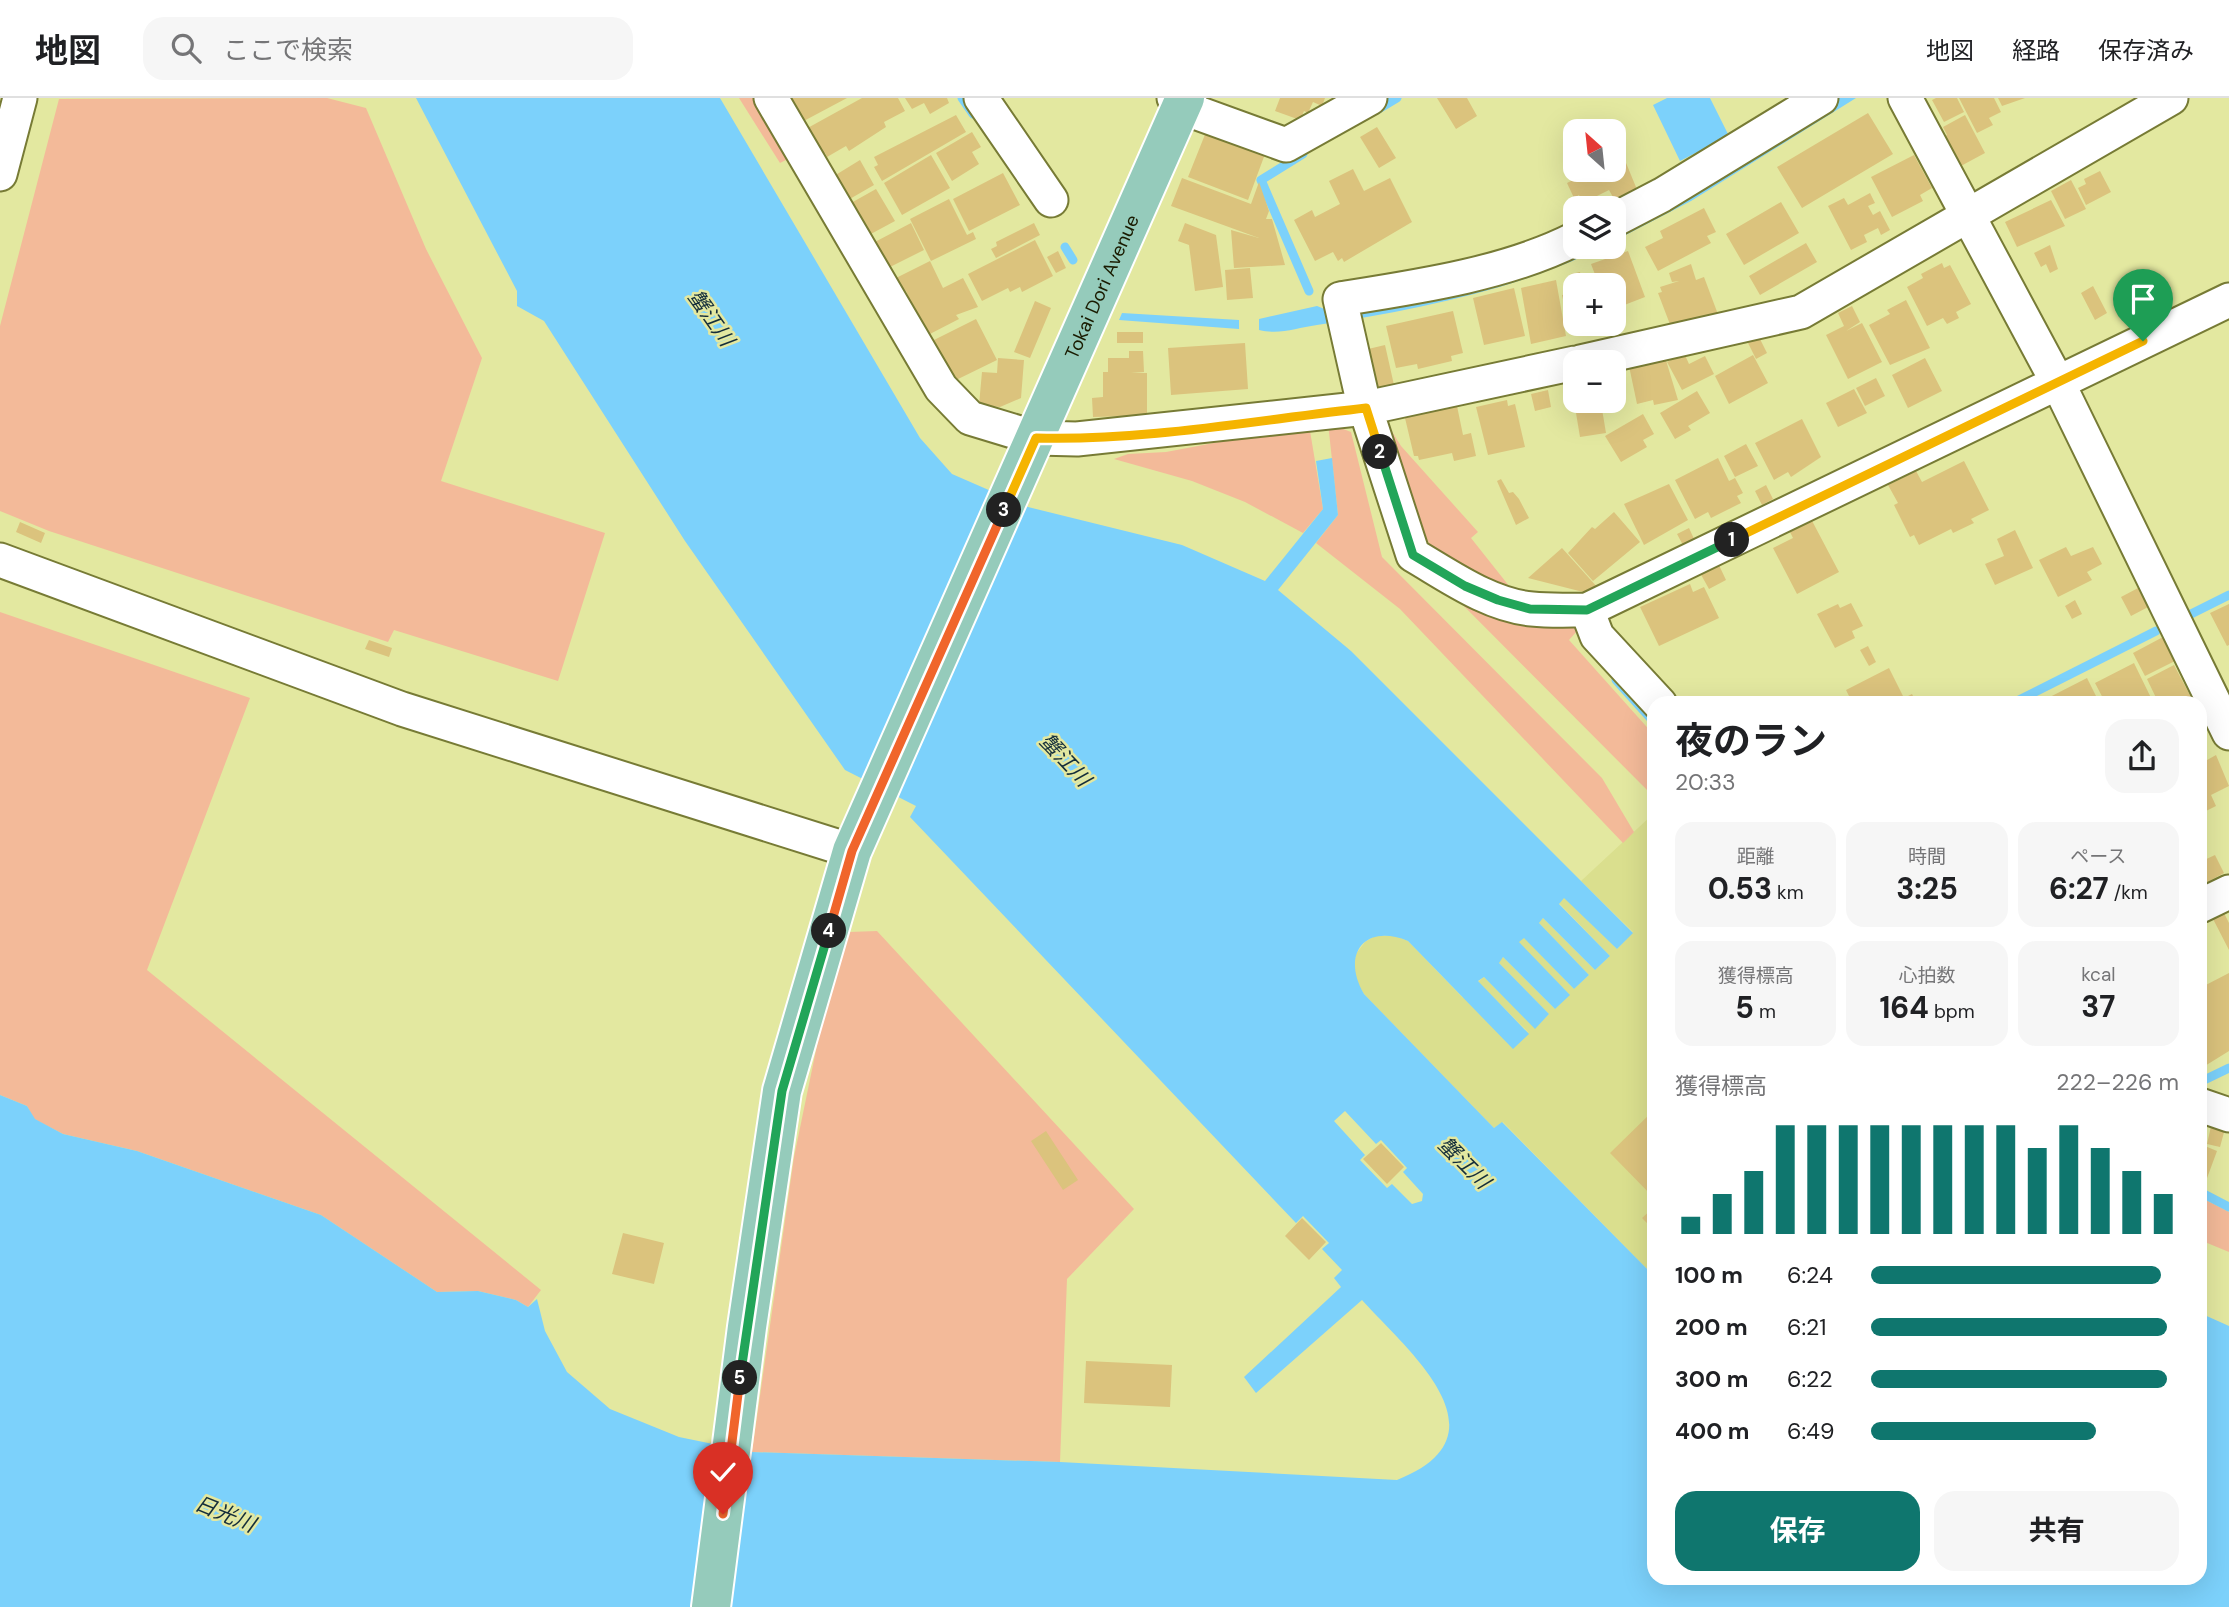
<!DOCTYPE html>
<html lang="ja">
<head>
<meta charset="utf-8">
<style>
  :root { --surface:#fff; --page:#f6f6f6; --text:#202124; --muted:#757577; --line:#e0e0e0; --accent:#0f766e }
  body { margin:0; font-family:"DM Sans","Noto Sans JP",sans-serif; background:var(--page); color:var(--text); height:100vh; display:flex; flex-direction:column; font-size:26px; white-space:nowrap }
  * { box-sizing:border-box; margin:0 }
  p { font-size:23px; color:var(--muted) }
  .icon { flex:none; width:38px; height:38px; fill:none; stroke:currentColor; stroke-width:2; stroke-linecap:round; stroke-linejoin:round }
  .map { position:relative; flex:1; overflow:hidden }
  .drawer { position:absolute; left:1647px; top:598px; width:560px; height:889px; display:flex; flex-direction:column; background:var(--surface); border-radius:21px; box-shadow:0 7px 28px #0002 }
  .drawer>* { flex:none }
  .needle { width:46px; rotate:333deg }
  .buttons { position:absolute; left:1563px; top:21px; display:grid; gap:14px }
  .buttons a { display:grid; place-items:center; width:63px; height:63px; border-radius:14px; background:var(--surface); box-shadow:0 7px 28px #0002; font-size:35px }
  .pin { position:absolute; display:grid; place-items:center; width:60px; height:60px; color:#fff; margin:-72px -30px; border-radius:50% 50% 50% 0; rotate:-45deg; box-shadow:0 0 7px #0007 }
  .pin .icon { rotate:45deg }
  .km { position:absolute; width:35px; height:35px; margin:-18px; border-radius:50%; background:#222; color:#fff; font-size:19px; line-height:35px; text-align:center }
  .round { display:grid; place-items:center; flex:none; width:74px; height:74px; border-radius:21px; background:var(--page) }
  .overview { display:flex; align-items:center; justify-content:space-between; height:119px; padding:0 28px }
  h1 { font-size:38px; font-weight:700; line-height:52px }
  .stats { display:grid; grid-template-columns:repeat(3,1fr); gap:10px; height:119px; padding:7px 28px }
  .stats div { display:grid; align-content:center; border-radius:18px; background:var(--page); text-align:center }
  .stats b { font-size:30px; font-weight:700 }
  .stats small { font-size:19px; font-weight:400 }
  .stats p { font-size:19px }
  .chart { height:196px; padding:14px 28px }
  .chart p { display:flex; justify-content:space-between }
  .chart svg { width:100%; height:126px; margin-top:7px; stroke:var(--accent); stroke-width:6 }
  .cta { display:flex; gap:14px; margin-top:auto; padding:14px 28px }
  .cta a { flex:1; height:80px; border-radius:21px; background:var(--accent); color:#fff; font-size:28px; font-weight:700; line-height:80px; text-align:center }
  .cta a+a { background:var(--page); color:var(--text) }
  ul { padding:0 28px; list-style:none; font-size:23px }
  li { display:grid; grid-template-columns:112px 84px 1fr; align-items:center; height:52px }
  li i { height:18px; border-radius:9px; background:var(--accent) }
  header { display:flex; align-items:center; gap:42px; box-sizing:border-box; height:98px; padding:0 35px; background:var(--surface); border-bottom:2px solid var(--line) }
  header strong { font-size:33px }
  nav { display:flex; gap:38px; margin-inline-start:auto; font-size:24px }
  .search { width:490px; height:63px; background:var(--page); display:flex; align-items:center; gap:18px; box-sizing:border-box; padding:0 24px; border-radius:21px; color:var(--muted); font-size:26px }
  .map>svg:first-child { display:block }
</style>
</head>
<body>
<header>
<strong>地図</strong>
<div class="search"><svg class="icon" aria-label="search" viewBox="0 0 24 24"><circle cx="10" cy="10" r="6"/><path d="M15 15l6 6"/></svg>ここで検索</div>
<nav><a>地図</a><a>経路</a><a>保存済み</a></nav>
</header>
<div class="map">
<svg width="2229" height="1509" viewBox="0 0 2229 1509">
  <rect width="100%" height="100%" fill="#e3e8a0"/>
  <path fill="#dadf8e" d="M1652,717L1654,719V1178L1503,1024L1494,1030L1364,896L1355,881L1353,869L1356,856L1365,844L1375,838H1396L1408,843L1462,899L1529,935L1478,884L1484,879L1535,930L1549,916L1498,864L1503,859L1555,911L1569,896L1518,844L1524,839L1574,891L1589,877L1539,825L1543,820L1595,872L1610,858L1559,805L1564,799L1617,851L1633,834L1581,783Z"/>
  <path fill="#f3ba99" d="M327,0L366,10L426,151L482,260L441,383L605,435L558,583L394,532L388,544L49,433L0,413V228L59,1Z
    M739,0H754L790,60L780,65Z
    M1383,319L1401,348L1478,434L1471,440L1517,498L1438,459L1414,421Z
    M1328,325L1351,334L1382,459L1602,680L1634,734L1623,745L1400,511L1316,445L1338,417Z
    M1309,327L1323,411L1303,435L1245,404L1192,383L1114,361L1128,356L1166,354Z
    M1437,481L1572,526L1577,533L1569,542L1654,637V699Z
    M0,514L250,600L147,872L541,1192L528,1209L516,1202L478,1193L437,1194L321,1117L137,1053L63,1036L34,1021L27,1008L0,997Z
    M877,833L1134,1111L1067,1181L1060,1364L752,1354L794,1059L821,928L849,834Z
    M2200,1099L2229,1114V1154L2200,1142Z"/>
  <path fill="#7cd1fb" fill-rule="evenodd" d="M416,0H720L920,340L952,376L1028,409L1182,447L1265,483L1323,411L1316,363L1332,360L1338,417L1278,492L1351,553L1633,835L1617,851L1564,800L1559,806L1610,858L1595,872L1543,820L1539,825L1589,877L1574,891L1524,840L1519,844L1570,897L1555,911L1503,859L1499,865L1549,916L1535,931L1484,879L1478,883L1529,936L1513,951L1408,843C1364,825 1341,857 1364,896L1494,1030L1502,1024L1654,1178V1480H2200V1215L2229,1228V1509H0V997L27,1008L35,1021L63,1036L137,1053L321,1117L437,1194L478,1193L516,1202L528,1209L537,1201L545,1233L567,1274L610,1311L679,1339L752,1354L1060,1364L1397,1382C1512,1337 1408,1253 1362,1202L1256,1295L1244,1279L1341,1189L1334,1180L1342,1172L1322,1151L1329,1145L1303,1118L1296,1125L910,719L916,708L845,672L685,443L544,223L517,208V193ZM1345,1013L1376,1046L1381,1042L1407,1070L1403,1074L1423,1096L1422,1103L1412,1106L1392,1086L1387,1090L1360,1062L1365,1057L1334,1023Z
    M1667,0H1710L1729,38L1680,63L1653,7Z
    M1835,0H1856L1691,103L1614,143V130Z
    M1576,149H1602C1518,192 1410,213 1317,227C1296,230 1280,237 1259,232V221L1317,208L1332,214Z
    M1122,215L1239,222V231L1119,222Z"/>
  <g fill="none" stroke-linecap="round" stroke-linejoin="round">
    <path stroke="#7cd1fb" stroke-width="9" d="M962,0L973,16
      M1377,12L1397,0
      M1303,56L1261,82L1309,193
      M1065,149L1073,162
      M2189,517L2229,497
      M1616,582L1654,624
      M2011,606L2156,533
      M2200,984L2229,970
      M2200,1094L2229,1109"/>
  </g>
  <path fill="#dbc37d" d="M786,0H847L800,25Z
    M862,0H898L905,13L884,24L886,29L849,53L846,48L827,59L825,55L818,59L804,32Z
    M905,0H947L949,5L930,16L924,5L912,11Z
    M1280,0H1325L1322,8L1313,4L1308,15L1304,13L1300,22L1275,13Z
    M1437,0H1467L1477,18L1456,31Z
    M1936,0H1957L1964,14L1944,24L1932,2Z
    M1959,0H1994L2001,14L1989,20L1993,27L1977,35Z
    M1998,0H2025L2002,8Z
    M1868,15L1893,56L1802,110L1777,69Z
    M956,17L966,34L882,83L874,69L878,67L874,59Z
    M1965,17L1985,55L1959,69L1943,39L1947,37L1943,29Z
    M1377,29L1396,60L1379,70L1360,39Z
    M972,34L981,49L972,54L979,66L952,83L936,55Z
    M1206,34L1265,56L1248,102L1188,79Z
    M1575,55V72H1614V56L1618,64L1624,60L1638,94L1619,110L1609,92L1583,105L1579,97L1574,100L1567,85L1573,82L1563,61Z
    M931,57L950,90L902,117L884,85Z
    M1914,57L1932,90L1920,97L1923,103L1892,119L1871,79Z
    M860,62L874,87L848,102L834,78Z
    M1353,71L1364,93L1390,80L1412,124L1344,164L1342,160L1338,163L1333,154L1315,163L1294,122L1312,112L1315,119L1340,106L1329,83Z
    M2100,73L2111,94L2086,107L2078,90L2086,86L2084,81Z
    M1003,75L1020,107L969,133L953,101Z
    M1182,80L1251,106L1259,84L1269,113L1266,121H1272L1285,167L1234,170L1231,132L1259,140L1171,108Z
    M2071,82L2086,111L2065,121L2051,93Z
    M876,91L895,123L869,137L851,105Z
    M1870,95L1875,105L1868,108L1873,117L1880,113L1890,132L1881,137L1878,130L1864,137L1867,144L1851,152L1828,108L1844,100L1848,107Z
    M949,101L967,137L973,134L976,141L931,163L910,121Z
    M2051,102L2065,128L2017,149L2005,124Z
    M1781,104L1799,135L1744,167L1726,136Z
    M1704,110L1716,134L1707,138L1711,145L1658,173L1645,149L1663,140L1660,133Z
    M911,125L924,152L886,171L873,145Z
    M1034,125L1040,137L996,160L991,151L997,148L996,144Z
    M1185,125L1216,137L1223,189L1195,193L1189,147L1178,143Z
    M1035,142L1053,178L1022,194L1020,189L1010,194L1008,190L982,203L968,176Z
    M1806,145L1817,164L1760,197L1749,178Z
    M2050,147L2058,171L2050,175L2046,166L2041,169L2034,155Z
    M1058,153L1066,170L1056,175L1047,159Z
    M1628,153L1645,199L1614,211V187H1599L1591,166Z
    M930,163L943,190L963,180L978,209L956,217L959,221L926,238L906,193L903,195L896,180Z
    M1942,165L1944,170L1950,167L1971,206L1956,214L1959,220L1947,226L1943,220L1927,228L1907,189L1923,180L1921,176Z
    M1691,166L1696,182L1704,179L1719,219L1671,229L1658,195L1662,194L1660,189L1679,183L1672,184L1669,175Z
    M1250,170L1253,200L1227,202L1225,172Z
    M1580,174L1582,184L1573,185L1571,176Z
    M1556,182L1566,238L1531,246L1521,190Z
    M2093,188L2107,215L2095,222L2081,195Z
    M1514,190L1525,238L1484,247L1473,200Z
    M1575,194V226L1595,227L1590,228L1591,232L1571,236L1562,197Z
    M1906,202L1930,250L1890,267L1869,227L1890,216L1887,212Z
    M1035,203L1051,210L1030,260L1014,254Z
    M1852,208L1860,224L1846,233L1862,225L1882,264L1848,281L1826,237L1844,228L1838,215Z
    M1453,213L1463,255L1451,258L1452,263L1418,271L1417,266L1396,270L1386,228Z
    M976,221L997,262L954,283L934,242Z
    M1117,234H1143V245H1117Z
    M1759,239L1767,255L1756,261L1748,245Z
    M1245,245L1248,291L1171,297L1168,250Z
    M1385,247L1394,287L1373,292L1364,252Z
    M1129,253H1143L1144,274L1131,275H1147V322H1133V318L1093,319L1092,300L1103,299V274H1108V260H1129Z
    M1684,255L1689,266L1705,258L1714,276L1682,292L1667,264Z
    M1753,257L1768,285L1729,306L1715,278Z
    M1665,259L1678,302L1654,307L1653,302L1637,306L1629,268Z
    M998,260L1024,262L1021,300L1000,309L979,307L982,274L997,275Z
    M1925,260L1942,293L1908,310L1892,277Z
    M1876,280L1885,298L1865,308L1856,290Z
    M1854,291L1867,315L1838,329L1826,305Z
    M1548,292L1551,309L1535,313L1531,296Z
    M1697,293L1710,315L1688,328L1691,332L1675,341L1660,315Z
    M1507,302L1508,308L1515,306L1525,349L1488,357L1476,309Z
    M1457,308L1463,337L1471,335L1476,358L1454,363L1452,355L1419,362L1418,358H1414L1405,320Z
    M1602,311L1606,335L1580,339L1576,315Z
    M1643,316L1654,336L1643,342L1647,349L1621,364L1605,338Z
    M1802,321L1821,359L1791,379L1788,374L1774,382L1755,345Z
    M1746,346L1758,368L1735,379L1724,358Z
    M1718,360L1729,383L1735,380L1743,395L1737,398L1741,405L1711,420L1708,414L1695,421L1675,382Z
    M1964,363L1989,412L1971,421L1974,425L1953,435L1951,431L1919,447L1914,437L1910,439L1894,407L1898,405L1888,387L1916,373L1922,384Z
    M1501,381L1509,395L1513,394L1519,401L1529,420L1516,427L1497,383Z
    M1669,386L1688,422L1644,447L1624,406Z
    M1766,387L1773,401L1762,407L1755,393Z
    M1614,414L1640,444L1593,483L1568,455L1592,429L1595,431Z
    M1810,419L1839,474L1797,496L1773,450L1793,440L1788,430Z
    M20,424L45,435L41,445L16,434Z
    M1689,430L1695,443L1684,449L1677,436Z
    M2015,432L2033,470L1995,487L1985,466L2004,458L1997,441Z
    M2066,449L2071,458L2093,449L2102,466L2087,474L2092,482L2058,499L2039,462Z
    M1562,450L1598,490L1591,496L1528,480Z
    M1717,463L1726,482L1709,491L1699,473Z
    M1690,486L1693,494L1704,489L1719,520L1659,548L1640,509Z
    M2140,489L2150,508L2131,518L2121,499Z
    M2075,502L2082,516L2072,521L2065,508Z
    M1851,505L1863,528L1852,533L1855,540L1835,550L1817,516L1838,506L1840,510Z
    M2229,506V547L2227,548L2210,515Z
    M2163,539L2175,563L2145,578L2133,555Z
    M369,542L392,550L389,559L365,551Z
    M1868,548L1876,564L1869,568L1860,552Z
    M2134,565L2154,606H2106L2095,585Z
    M2174,567L2192,601L2183,606H2159L2147,581Z
    M1889,570L1904,600L1912,596L1917,606H1853L1846,592Z
    M2087,580L2100,606H2046L2044,602Z
    M2216,657L2229,688L2211,697L2216,708L2200,716V666Z
    M2215,757L2224,775L2200,788V764Z
    M2223,813L2229,825V852L2212,819Z
    M2229,875V953L2200,971V890Z
    M1654,1012V1100L1610,1055Z
    M2212,1024L2226,1027L2220,1049L2207,1046Z
    M1046,1033L1078,1082L1063,1092L1031,1043Z
    M1381,1045L1404,1069L1387,1086L1363,1061Z
    M2200,1046L2217,1053L2203,1091L2200,1089Z
    M1654,1109V1132L1642,1120Z
    M1302,1120L1326,1144L1309,1162L1285,1138Z
    M623,1135L664,1145L654,1186L612,1176Z
    M1086,1263L1172,1267L1170,1309L1084,1305Z"/>
  <g fill="none" stroke-linecap="round" stroke-linejoin="round">
    <defs>
      <path id="street" d="M771,0L941,290L970,320L1036,340L1077,341L1366,310L1575,265
        M981,0L1051,102
        M1174,0L1181,9L1286,47L1370,0
        M1905,0L2058,285L2229,635
        M0,76L20,0
        M1614,122L1662,97L1821,0
        M1575,141C1506,176 1416,189 1340,201L1363,303L1413,457C1449,478 1489,507 1532,511C1550,513 1569,512 1587,512L2229,202
        M1580,264L1801,214L2171,0
        M0,462L402,611L852,753
        M1587,512L1597,538L1660,606
        M2200,808L2229,794
        M2200,1007L2229,1017"/>
      <g id="primary">
        <path id="s1" d="M711,1509L747,1229L782,993L852,753L1185,0"/>
      </g>
    </defs>
    <use href="#street" stroke="#777b35" stroke-width="37"/>
    <use href="#primary" stroke="#fff" stroke-width="42"/>
    <use href="#street" stroke="#fff" stroke-width="33"/>
    <use href="#primary" stroke="#95cbbb" stroke-width="38"/>
  </g>
  <g fill="none" stroke-linecap="round" stroke-linejoin="round">
    <defs>
      <path id="split-1" d="M1732,442L2143,243"/>
      <path id="split-2" d="M1380,354L1413,457L1465,488L1498,502L1530,511L1587,512L1732,442"/>
      <path id="split-3" d="M1004,412L1036,340C1146,343 1257,322 1366,310L1380,354"/>
      <path id="split-4" d="M829,833L852,753L1004,412"/>
      <path id="split-5" d="M740,1280L782,993L829,833"/>
      <path id="split-6" d="M723,1416L740,1280"/>
    </defs>
    <use href="#split-1" stroke="#fff" stroke-width="14"/>
    <use href="#split-2" stroke="#fff" stroke-width="14"/>
    <use href="#split-3" stroke="#fff" stroke-width="14"/>
    <use href="#split-4" stroke="#fff" stroke-width="14"/>
    <use href="#split-5" stroke="#fff" stroke-width="14"/>
    <use href="#split-6" stroke="#fff" stroke-width="14"/>
    <use href="#split-1" stroke="#f5b400" stroke-width="9"/>
    <use href="#split-2" stroke="#22a559" stroke-width="9"/>
    <use href="#split-3" stroke="#f5b400" stroke-width="9"/>
    <use href="#split-4" stroke="#f0652b" stroke-width="9"/>
    <use href="#split-5" stroke="#22a559" stroke-width="9"/>
    <use href="#split-6" stroke="#f0652b" stroke-width="9"/>
  </g>
  <g text-anchor="middle" stroke-width="5" stroke-linejoin="round" paint-order="stroke">
    <g font-size="19" fill="#1a1b00" stroke="#e3e8a0">
      <text dy="7" stroke="none"><textPath href="#s1" startOffset="1388">Tokai Dori Avenue</textPath></text>
    </g>
    <g font-size="21" font-style="italic" fill="#142e3b" stroke="#e3e8a0">
      <text transform="translate(711 220) rotate(55)" y="7">蟹江川</text>
      <text transform="translate(1065 662) rotate(47)" y="7">蟹江川</text>
      <text transform="translate(1464 1065) rotate(45)" y="7">蟹江川</text>
      <text transform="translate(225 1416) rotate(22)" y="7">日光川</text>
    </g>
  </g>
</svg>
<div class="buttons">
<a><svg class="needle" viewBox="-14 -14 28 28"><path d="M0-13l5 13h-10z" fill="#e53935"/><path d="M0 13l5-13h-10z" fill="#757577"/></svg></a>
<a><svg class="icon" aria-label="layers" viewBox="0 0 24 24"><path d="M12 4l9 5-9 5-9-5zM3 14l9 5 9-5"/></svg></a>
<a>+</a>
<a>−</a>
</div>
<div class="pin" style="left:2143px;top:243px;background:#1e9e55"><svg class="icon" aria-label="arrive" viewBox="0 0 24 24"><path d="M6 21V4h12l-3 4 3 4H6"/></svg></div>
<div class="pin" style="left:723px;top:1416px;background:#d93025"><svg class="icon" aria-label="check" viewBox="0 0 24 24"><path d="M5 12l5 5 9-10"/></svg></div>
<b class="km" style="left:1732px;top:442px">1</b>
<b class="km" style="left:1380px;top:354px">2</b>
<b class="km" style="left:1004px;top:412px">3</b>
<b class="km" style="left:829px;top:833px">4</b>
<b class="km" style="left:740px;top:1280px">5</b>
<section class="drawer">
<div class="overview"><div><h1>夜のラン</h1><p>20:33</p></div><a class="round"><svg class="icon" aria-label="share" viewBox="0 0 24 24"><path d="M12 15V3M7 8l5-5 5 5M5 13v7h14v-7"/></svg></a></div>
<div class="stats">
<div><p>距離</p><b>0.53<small> km</small></b></div>
<div><p>時間</p><b>3:25</b></div>
<div><p>ペース</p><b>6:27<small> /km</small></b></div>
</div>
<div class="stats">
<div><p>獲得標高</p><b>5<small> m</small></b></div>
<div><p>心拍数</p><b>164<small> bpm</small></b></div>
<div><p>kcal</p><b>37</b></div>
</div>
<div class="chart"><p><span>獲得標高</span>222–226 m</p>
<svg viewBox="0 0 160 44" preserveAspectRatio="none"><path d="M5 44V38M15 44V30M25 44V22M35 44V6M45 44V6M55 44V6M65 44V6M75 44V6M85 44V6M95 44V6M105 44V6M115 44V14M125 44V6M135 44V14M145 44V22M155 44V30"/></svg>
</div>
<ul>
<li><b>100 m</b>6:24<i style="width:94%"></i></li>
<li><b>200 m</b>6:21<i style="width:96%"></i></li>
<li><b>300 m</b>6:22<i style="width:96%"></i></li>
<li><b>400 m</b>6:49<i style="width:73%"></i></li>
</ul>
<div class="cta"><a>保存</a><a>共有</a></div>
</section>
</div>
</body>
</html>
